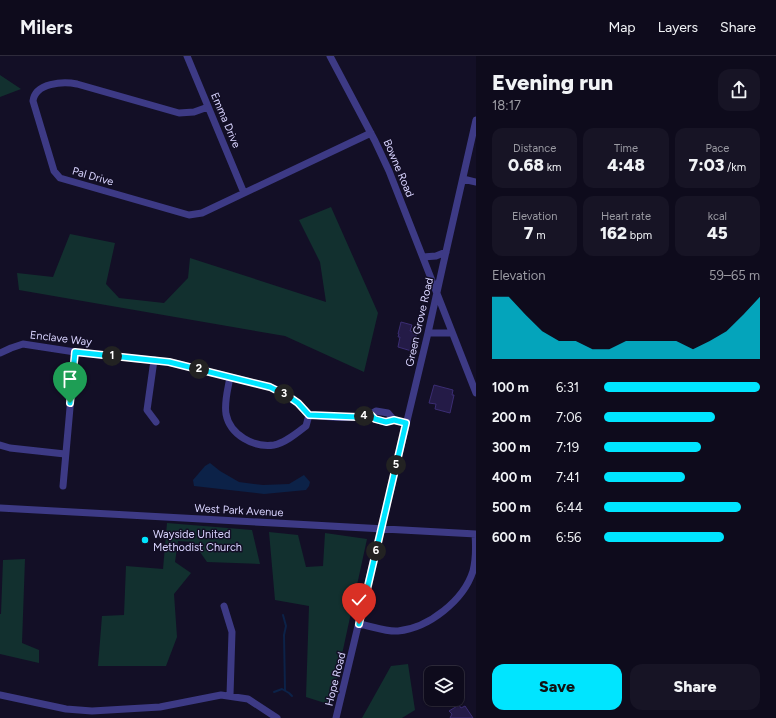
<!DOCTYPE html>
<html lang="en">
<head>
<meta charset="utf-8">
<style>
  :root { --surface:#0e0b1c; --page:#171425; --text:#f1f3f6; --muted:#9b9ba3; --line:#2e2b3b; --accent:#00e5ff }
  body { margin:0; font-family:Figtree,sans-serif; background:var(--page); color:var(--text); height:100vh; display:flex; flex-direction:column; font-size:15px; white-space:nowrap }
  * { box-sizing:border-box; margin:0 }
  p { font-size:13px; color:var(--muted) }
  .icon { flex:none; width:22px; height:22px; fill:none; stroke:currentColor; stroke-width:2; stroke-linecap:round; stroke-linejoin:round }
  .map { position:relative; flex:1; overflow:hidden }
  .drawer { display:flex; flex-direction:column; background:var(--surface); width:300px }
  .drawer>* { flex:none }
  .buttons { position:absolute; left:424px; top:610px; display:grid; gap:8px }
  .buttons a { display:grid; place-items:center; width:40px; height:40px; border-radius:8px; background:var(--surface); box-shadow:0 1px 3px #0004,0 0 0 1px var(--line); font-size:20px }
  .pin { position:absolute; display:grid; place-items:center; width:34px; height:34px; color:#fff; margin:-41px -17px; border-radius:50% 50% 50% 0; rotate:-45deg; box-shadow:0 0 4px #0007 }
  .pin .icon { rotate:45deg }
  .km { position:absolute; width:20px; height:20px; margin:-10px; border-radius:50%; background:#222; color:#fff; font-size:11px; line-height:20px; text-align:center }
  .round { display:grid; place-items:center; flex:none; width:42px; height:42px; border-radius:12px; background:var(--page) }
  .head { display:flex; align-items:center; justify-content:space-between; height:68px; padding:0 16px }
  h1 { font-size:22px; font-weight:800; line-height:30px }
  .metrics { display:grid; grid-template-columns:repeat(3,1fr); gap:6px; height:68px; padding:4px 16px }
  .metrics div { display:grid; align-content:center; border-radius:10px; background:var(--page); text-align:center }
  .metrics b { font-size:17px; font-weight:800 }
  .metrics small { font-size:11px; font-weight:400 }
  .metrics p { font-size:11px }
  .chart { height:112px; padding:8px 16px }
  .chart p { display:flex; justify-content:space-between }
  .chart svg { width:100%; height:72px; margin-top:4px; fill:var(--accent); opacity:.7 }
  .button { display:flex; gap:8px; margin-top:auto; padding:8px 16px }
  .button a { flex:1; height:46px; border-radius:12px; background:var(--accent); color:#111; font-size:16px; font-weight:800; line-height:46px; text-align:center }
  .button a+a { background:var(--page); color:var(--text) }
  ul { padding:0 16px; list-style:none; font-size:13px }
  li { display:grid; grid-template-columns:64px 48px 1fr; align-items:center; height:30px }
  li i { height:10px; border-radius:5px; background:var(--accent) }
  header { display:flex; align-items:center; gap:24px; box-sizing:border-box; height:56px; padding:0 20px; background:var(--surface); border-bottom:1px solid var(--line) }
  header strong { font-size:19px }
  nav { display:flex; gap:22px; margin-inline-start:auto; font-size:14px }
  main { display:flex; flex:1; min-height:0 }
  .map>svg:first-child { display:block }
</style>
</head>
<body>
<header>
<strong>Milers</strong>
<nav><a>Map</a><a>Layers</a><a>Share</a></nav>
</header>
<main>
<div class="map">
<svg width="476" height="662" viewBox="0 0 476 662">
  <rect width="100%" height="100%" fill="#130f26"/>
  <path fill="#12302f" d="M0,19L21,33L0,41Z
    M331,151L378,257L364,316L285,280L19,234L17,217L53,221L70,178L115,187L106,228L119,242L164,247L188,222L190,202L326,246L320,206L299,164Z
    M167,467L252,474L260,508L207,506L193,486L178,485L175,506L191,517L174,538L177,581L166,610H98L102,560L124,559L126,510L163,513Z
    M269,476L298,479L306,511L323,510L325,477L367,483L331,649L306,641L309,550L275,544Z
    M25,503L22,587L39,594V607L0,598V558H1L3,504Z
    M408,608L415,654L402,662H362L391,610Z"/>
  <path fill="#0c2248" d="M210,407L220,415L239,426L263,429L289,428L304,419L310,426L309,430L306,434L264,438L194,430L193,424L205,410Z"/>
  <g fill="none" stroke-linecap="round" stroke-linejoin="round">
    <path stroke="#0c2248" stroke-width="2" d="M283,559L286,570L284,579L285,634
      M274,636L282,633L289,637L292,640"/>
  </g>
  <path fill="#241b47" stroke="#3b2d73" d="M401,266L412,269L410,275L417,277L413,289L417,291L415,296L398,291L400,281H398L399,278H398Z
    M434,329L453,334L452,339H454L450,357L435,353L436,348L429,347Z
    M459,649L461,652L465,650L473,662H450L452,658L449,655Z"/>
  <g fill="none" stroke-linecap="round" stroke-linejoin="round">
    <path stroke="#3d3a85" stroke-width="7" d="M187,0L244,137
      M330,0L375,85L389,115L476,337
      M208,51L194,56L179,57L77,28C63,25 35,27 33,45L54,115L60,122L189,159L202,157L371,77
      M463,123L476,126
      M423,201L436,200L446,196
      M428,277H452
      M0,297L11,292L23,288L75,296L169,306L270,331L288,340L298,347L309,359C327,360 362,366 376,355L388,357L394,364
      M154,304L147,354L156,366
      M230,321C228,333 224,346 226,358C230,379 254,392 274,389C285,387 297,377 306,370L309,359
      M371,359L375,363L386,366L394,364L406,367
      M0,389L10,392L65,398
      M63,430L75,296
      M0,452L476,478
      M224,550L232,576L230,639
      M359,568C371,570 386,576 398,575C429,572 464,544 473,515C476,503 476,491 475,478
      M0,639L66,653L92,655L160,651L221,639L248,643L277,662
      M336,662L428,277L443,209L476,64"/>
  </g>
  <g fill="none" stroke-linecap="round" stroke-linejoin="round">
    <defs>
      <path id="route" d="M70,347L75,296L169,306L270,331L288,340L298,347L309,359L358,361L371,359L375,363L386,366L394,364L406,367L359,568"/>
    </defs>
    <use href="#route" stroke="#fff" stroke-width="8"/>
    <use href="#route" stroke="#00e5ff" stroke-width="5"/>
  </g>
  <circle fill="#00e5ff" stroke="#130f26" stroke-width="1.5" cx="145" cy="484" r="4"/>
  <g text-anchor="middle" stroke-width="3" stroke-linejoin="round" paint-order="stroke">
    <g font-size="11" fill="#d9d4ff" stroke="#130f26">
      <text transform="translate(226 64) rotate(67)" y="4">Emma Drive</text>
      <text transform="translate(399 112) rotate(67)" y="4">Bowne Road</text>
      <text transform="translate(93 120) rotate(16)" y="4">Pal Drive</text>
      <text transform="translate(419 266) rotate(-77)" y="4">Green Grove Road</text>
      <text transform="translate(61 282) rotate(7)" y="4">Enclave Way</text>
      <text transform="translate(239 454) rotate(3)" y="4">West Park Avenue</text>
      <text transform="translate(335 623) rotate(-76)" y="4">Hope Road</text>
    </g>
    <g font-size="11" fill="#d9d4ff" stroke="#130f26" text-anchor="start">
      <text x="153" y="482">Wayside United<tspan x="153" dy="13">Methodist Church</tspan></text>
    </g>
  </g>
</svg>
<div class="buttons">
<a><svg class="icon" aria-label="layers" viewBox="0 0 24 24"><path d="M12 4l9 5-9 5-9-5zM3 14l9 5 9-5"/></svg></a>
</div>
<div class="pin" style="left:70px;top:347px;background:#1e9e55"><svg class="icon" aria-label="arrive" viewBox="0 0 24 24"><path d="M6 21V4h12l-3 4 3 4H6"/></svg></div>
<div class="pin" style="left:359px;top:568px;background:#d93025"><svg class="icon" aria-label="check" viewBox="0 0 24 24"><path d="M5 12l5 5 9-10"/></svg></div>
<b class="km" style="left:112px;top:300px">1</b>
<b class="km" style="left:199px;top:313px">2</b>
<b class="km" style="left:284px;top:338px">3</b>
<b class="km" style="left:364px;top:360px">4</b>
<b class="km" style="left:396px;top:409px">5</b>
<b class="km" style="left:376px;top:495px">6</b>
</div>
<section class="drawer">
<div class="head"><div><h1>Evening run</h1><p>18:17</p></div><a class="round"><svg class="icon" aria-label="share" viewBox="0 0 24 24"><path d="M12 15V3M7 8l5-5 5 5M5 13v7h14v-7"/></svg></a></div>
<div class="metrics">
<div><p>Distance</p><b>0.68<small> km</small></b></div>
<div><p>Time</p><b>4:48</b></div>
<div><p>Pace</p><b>7:03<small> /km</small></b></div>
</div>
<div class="metrics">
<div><p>Elevation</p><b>7<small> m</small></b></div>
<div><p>Heart rate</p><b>162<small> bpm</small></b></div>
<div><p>kcal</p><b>45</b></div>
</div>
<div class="chart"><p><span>Elevation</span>59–65 m</p>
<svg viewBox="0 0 160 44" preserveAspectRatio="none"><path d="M0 44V6L10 6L20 17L30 27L40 33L50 33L60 38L70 38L80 33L90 33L100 33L110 33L120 38L130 33L140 27L150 17L160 6V44z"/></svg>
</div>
<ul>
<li><b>100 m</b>6:31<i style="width:100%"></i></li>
<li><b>200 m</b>7:06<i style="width:71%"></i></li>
<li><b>300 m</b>7:19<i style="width:62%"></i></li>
<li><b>400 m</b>7:41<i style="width:52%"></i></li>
<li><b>500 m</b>6:44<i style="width:88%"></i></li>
<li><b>600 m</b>6:56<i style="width:77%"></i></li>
</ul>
<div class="button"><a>Save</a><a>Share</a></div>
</section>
</main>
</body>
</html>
